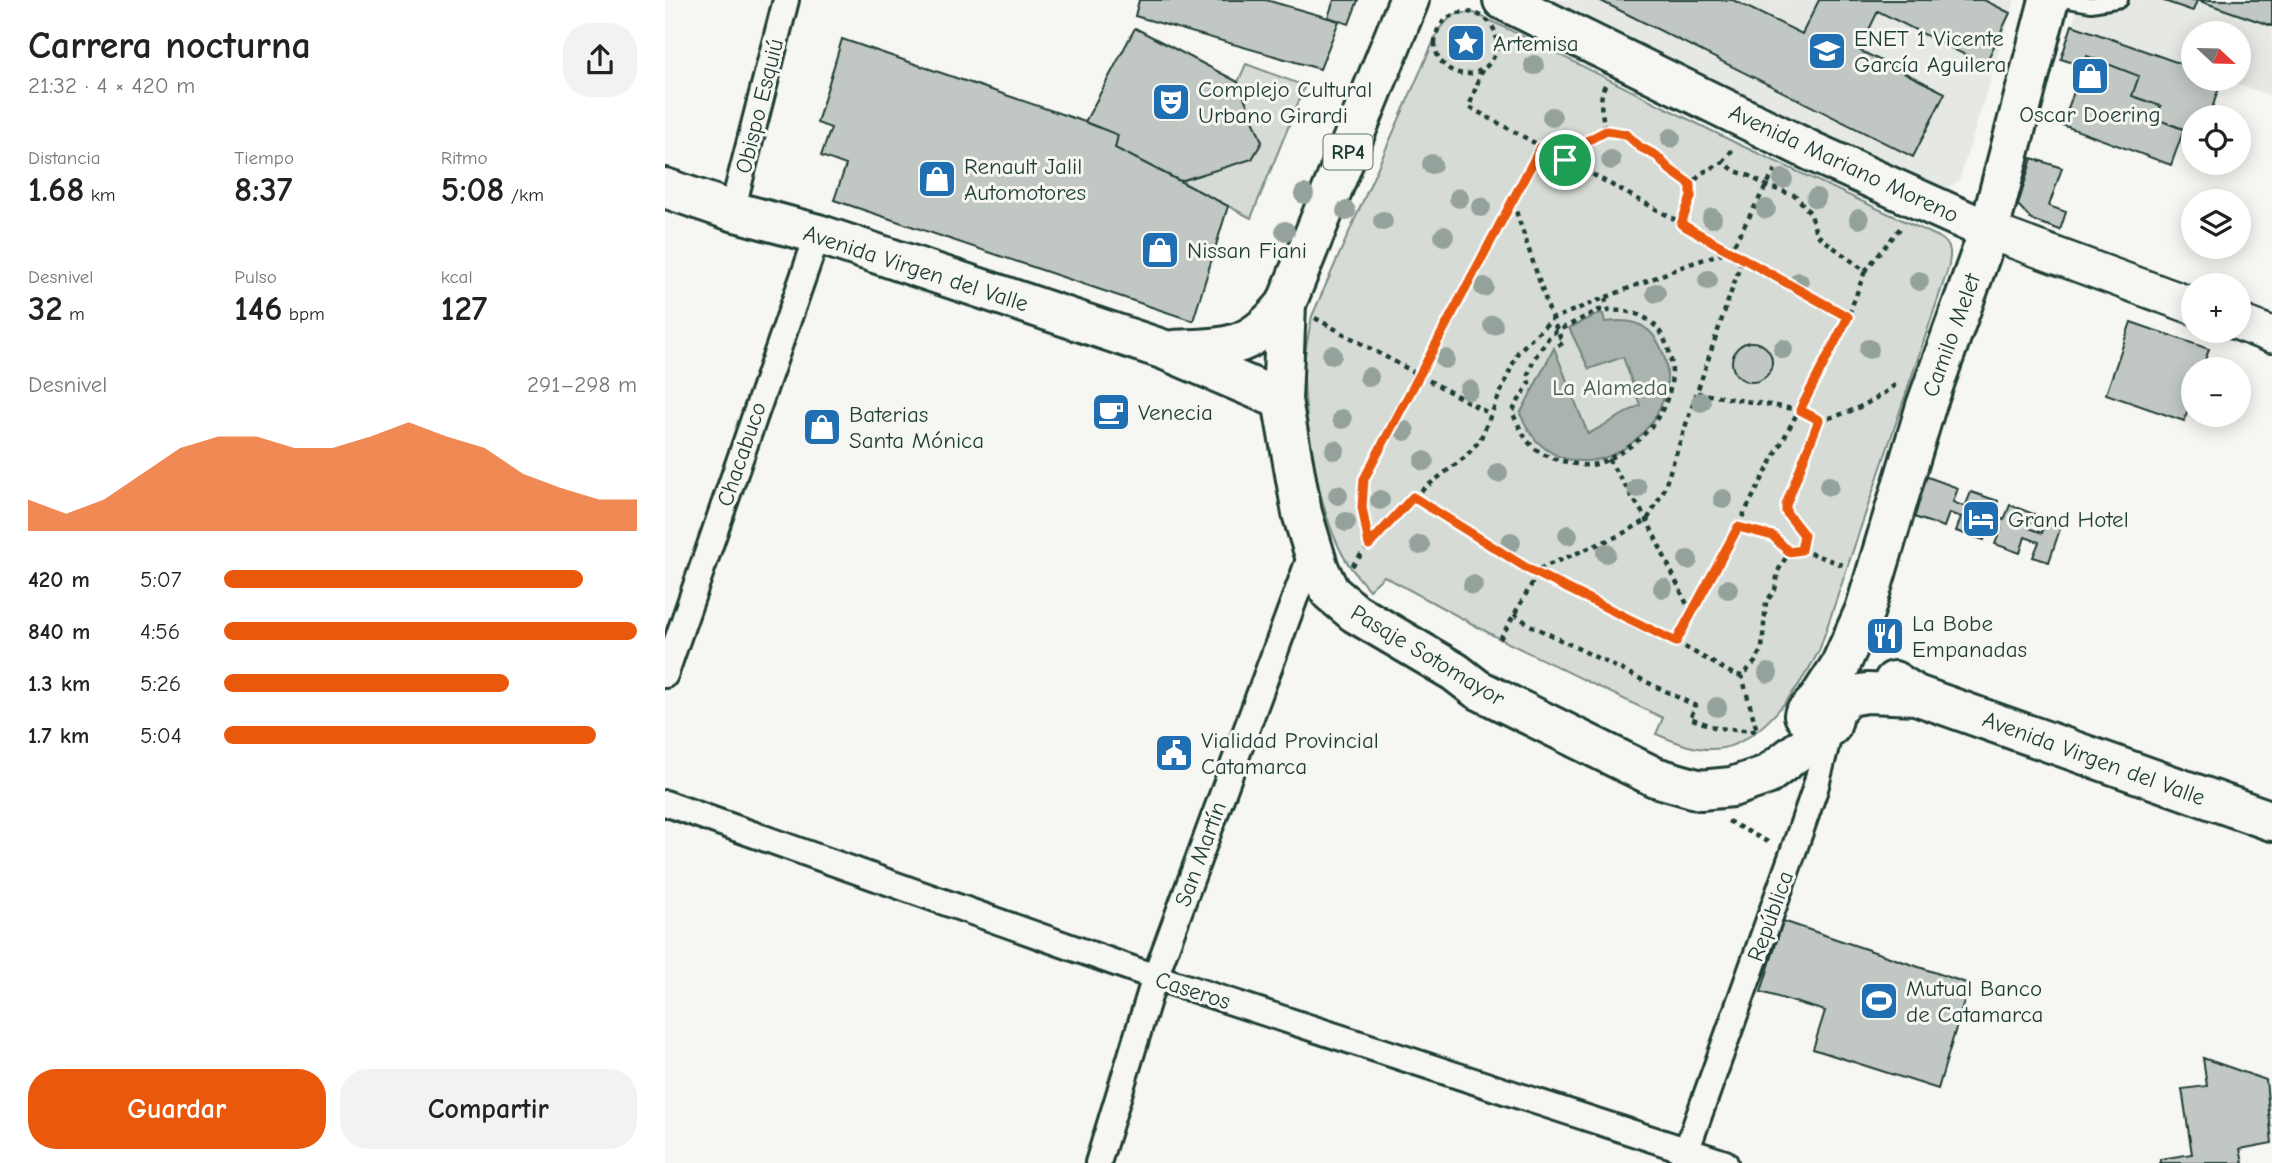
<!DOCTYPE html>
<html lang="es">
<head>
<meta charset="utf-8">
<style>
  :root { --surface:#fff; --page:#f2f2f2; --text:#222; --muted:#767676; --accent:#ea580c }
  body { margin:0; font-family:"Comic Neue",sans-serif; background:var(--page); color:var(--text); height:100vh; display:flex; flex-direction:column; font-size:26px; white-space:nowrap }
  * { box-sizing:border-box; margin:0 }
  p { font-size:23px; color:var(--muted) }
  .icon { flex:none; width:38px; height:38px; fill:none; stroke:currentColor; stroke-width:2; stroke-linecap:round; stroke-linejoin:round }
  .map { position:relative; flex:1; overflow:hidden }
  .panel { display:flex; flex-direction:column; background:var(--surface); width:665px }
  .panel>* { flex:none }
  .needle { width:46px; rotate:112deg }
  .tools { position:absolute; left:1516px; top:21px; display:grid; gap:14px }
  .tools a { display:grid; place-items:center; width:70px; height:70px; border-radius:50%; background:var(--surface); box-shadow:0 4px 18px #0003; font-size:35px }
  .pin { position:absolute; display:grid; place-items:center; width:60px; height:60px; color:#fff; margin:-30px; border:4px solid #fff; border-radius:50%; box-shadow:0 2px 7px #0007 }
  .round { display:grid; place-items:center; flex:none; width:74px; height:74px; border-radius:28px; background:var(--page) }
  .head { display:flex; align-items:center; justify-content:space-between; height:119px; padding:0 28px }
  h1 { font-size:38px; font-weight:700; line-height:52px }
  .figures { display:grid; grid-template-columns:repeat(3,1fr); gap:10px; height:119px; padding:7px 28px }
  .figures div { display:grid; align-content:center }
  .figures b { font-size:35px; font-weight:700 }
  .figures small { font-size:19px; font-weight:400 }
  .figures p { font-size:19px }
  .chart { height:196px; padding:14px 28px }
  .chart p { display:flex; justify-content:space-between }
  .chart svg { width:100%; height:126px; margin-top:7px; fill:var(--accent); opacity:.7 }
  .cta { display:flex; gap:14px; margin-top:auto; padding:14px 28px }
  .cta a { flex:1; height:80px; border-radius:28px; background:var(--accent); color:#fff; font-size:28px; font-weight:700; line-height:80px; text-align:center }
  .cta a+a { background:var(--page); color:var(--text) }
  ul { padding:0 28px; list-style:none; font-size:23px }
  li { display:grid; grid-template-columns:112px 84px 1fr; align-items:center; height:52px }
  li i { height:18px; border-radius:9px; background:var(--accent) }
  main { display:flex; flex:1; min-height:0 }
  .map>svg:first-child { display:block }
</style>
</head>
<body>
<main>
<section class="panel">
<div class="head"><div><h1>Carrera nocturna</h1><p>21:32 · 4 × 420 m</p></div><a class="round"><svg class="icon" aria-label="share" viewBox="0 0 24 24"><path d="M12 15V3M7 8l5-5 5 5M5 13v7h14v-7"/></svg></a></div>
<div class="figures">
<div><p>Distancia</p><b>1.68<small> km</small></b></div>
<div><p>Tiempo</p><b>8:37</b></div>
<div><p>Ritmo</p><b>5:08<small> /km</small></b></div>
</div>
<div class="figures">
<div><p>Desnivel</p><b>32<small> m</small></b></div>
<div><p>Pulso</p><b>146<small> bpm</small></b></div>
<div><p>kcal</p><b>127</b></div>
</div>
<div class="chart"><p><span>Desnivel</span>291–298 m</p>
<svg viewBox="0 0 160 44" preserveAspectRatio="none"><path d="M0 44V33L10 38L20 33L30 24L40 15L50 11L60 11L70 15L80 15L90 11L100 6L110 11L120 15L130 24L140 29L150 33L160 33V44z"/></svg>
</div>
<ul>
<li><b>420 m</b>5:07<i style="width:87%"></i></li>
<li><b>840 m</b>4:56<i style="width:100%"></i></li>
<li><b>1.3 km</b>5:26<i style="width:69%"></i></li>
<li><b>1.7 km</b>5:04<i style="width:90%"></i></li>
</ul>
<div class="cta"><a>Guardar</a><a>Compartir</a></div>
</section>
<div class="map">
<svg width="1607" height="1163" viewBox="0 0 1607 1163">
  <rect width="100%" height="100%" fill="#f6f6f2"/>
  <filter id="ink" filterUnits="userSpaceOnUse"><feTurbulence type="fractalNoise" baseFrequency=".0143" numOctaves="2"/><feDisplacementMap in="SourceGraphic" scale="14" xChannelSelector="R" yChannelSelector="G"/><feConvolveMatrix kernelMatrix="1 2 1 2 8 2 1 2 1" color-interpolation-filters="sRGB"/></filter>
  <g filter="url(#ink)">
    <path fill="#e6e8e4" d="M880,0H1350L1294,181L1282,188H1269L1098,103Z
      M1415,0H1607V96L1558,79H1573V33H1528V68L1407,25Z"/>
    <path fill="#d6dbd6" stroke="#7a8c85" stroke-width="2" d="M798,13H809L843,29L1073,144L1274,237C1288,245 1286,255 1283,269L1154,651C1135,687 1093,748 1049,749C1028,750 1011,742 991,734L998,718L835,639L719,576L704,590C692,576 680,562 673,545C652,502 638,412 639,364C640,349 644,332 647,316L774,29L788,15Z
      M581,64L640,86L586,218L515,181L587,159L597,142L573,82Z"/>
    <path fill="#aab3ae" stroke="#72847d" stroke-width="2" d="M935,313L938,314L940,322C963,319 982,321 994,344C1030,412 936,497 876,445C866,437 861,425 855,414L889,348L923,434L975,405L958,357L924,369L904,328Z"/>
    <path fill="#c1c8c3" stroke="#1f3d34" stroke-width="2" d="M474,0H601L674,21L655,69L470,16Z
      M669,0H693L684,24L663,17Z
      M934,0H1068L1137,34L1154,0H1319L1345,13L1320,65L1213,11L1194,50L1280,93L1248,157Z
      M1496,0H1532L1528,11Z
      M1532,0H1607V26Z
      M1407,25L1528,68V79H1557L1544,117H1528V133L1491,119L1496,106L1467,96L1474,76L1422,56L1418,66L1396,59Z
      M470,28L573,82L597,142L587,159L515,181L450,148L453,135L420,122Z
      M177,39L420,122L453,135L450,148L563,206L528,321L169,200L181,165L156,156L166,128L152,123Z
      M1422,56L1474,76L1467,96L1496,106L1491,119L1519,129L1506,165L1397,125Z
      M1367,158L1397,168L1384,206L1401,212L1395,230L1367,220L1353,205Z
      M1466,322L1544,349L1537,369H1528V396L1519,421L1441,394Z
      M1067 362a20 20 0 1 1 40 0a20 20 0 1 1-40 0Z
      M1260,476L1293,488L1288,502L1300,507L1306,492L1333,501L1328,516L1339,520L1345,505L1369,514L1364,528L1377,533L1382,518L1397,523L1384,562L1368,557L1374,542L1360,537L1355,553L1330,544L1336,529L1324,526L1319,540L1291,531L1296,517L1284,513L1279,527L1246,516Z
      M1118,921L1304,984L1273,1089L1148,1049L1160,1011L1096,992Z
      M1538,1058L1601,1080L1607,1143L1575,1149L1578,1163H1495V1159L1527,1154L1517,1089L1542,1086Z"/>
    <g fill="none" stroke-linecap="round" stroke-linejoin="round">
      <defs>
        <path id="lane" d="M1397,0L1426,5L1456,0"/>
        <path id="street" d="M67,211L121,0
          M0,675L153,234
          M0,803L490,977L1060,1163
          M433,1163L490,977L648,549
          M1017,1163L1126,858L1150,789L1167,723"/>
        <path id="secondary" d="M1324,231L1528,306
          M1573,322L1607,335"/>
        <path id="primary" d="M744,0L621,304L617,400L637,513L654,569L665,592L690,613L790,672L812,689L990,777L1035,790L1067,787L1102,775L1166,726L1171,708L1183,696L1202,693L1251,695
          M838,0L1148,152L1324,231
          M0,188L67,211L153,234L500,350L617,400
          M509,350C564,347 585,350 621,304
          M1229,681L1251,695L1607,821
          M1139,715L1153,700L1175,666L1200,610L1261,406L1324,231L1384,0"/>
      </defs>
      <use href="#lane" stroke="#1f3d34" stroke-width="18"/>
      <use href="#street" stroke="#1f3d34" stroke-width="30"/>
      <use href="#secondary" stroke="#1f3d34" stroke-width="40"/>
      <use href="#primary" stroke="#1f3d34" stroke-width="44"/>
      <path stroke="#1f3d34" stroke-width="4.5" stroke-dasharray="5 5" stroke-linecap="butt" d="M770 43a31 31 0 1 1 62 0a31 31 0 1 1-62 0Z
        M817,70L804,107L1066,250L1183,317
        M940,85C933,100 937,115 941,131
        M876,147L699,479L697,507L704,545L748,497L865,570L1011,642L1183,317L1200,271L1151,234L1146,214L1131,196L1102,186L1085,176L1070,171L1058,162L1037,173L1026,185
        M900,160C913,143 938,123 961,135C966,137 969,142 974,146C979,150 987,152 992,157C1004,166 1014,176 1026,185V197L1016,224
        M1058,162L1068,149
        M848,202L887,319L898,343L889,348
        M1200,271L1237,226
        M940,298L944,311C963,309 984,315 995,332C1025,379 994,434 949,456C941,460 933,465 924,465C915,466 906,463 898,461C890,459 880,456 873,451C860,442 854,426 847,412L864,383L862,377L869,359L886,334L934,310L944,311
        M650,318L825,414
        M1032,393L1135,410L1154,420L1121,505V512L1139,535L1136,550
        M1154,420C1186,414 1208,402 1234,382
        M943,459L982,520L1026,613
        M748,497L800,457L815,440L853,352L887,319L1019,266L1066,250L1111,168
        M1073,527L1108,536L1124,552L1136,550L1181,566
        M687,566L704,545
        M849,614L865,625L1031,706L1025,718L1052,728L1092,731L1077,676
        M835,639L876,568L953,536L982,520L998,492L1078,257
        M1011,642L1068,674L1077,676L1090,662L1097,648L1101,602L1110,590L1113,571L1124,552
        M1063,821L1105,843"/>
      <use href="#lane" stroke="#f6f6f2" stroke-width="12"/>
      <use href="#street" stroke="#f6f6f2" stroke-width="24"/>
      <use href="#secondary" stroke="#f6f6f2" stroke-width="35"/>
      <use href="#primary" stroke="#f6f6f2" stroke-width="38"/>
    </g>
    <g fill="#94a29b">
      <circle cx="869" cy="65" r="10"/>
      <circle cx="887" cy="117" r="10"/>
      <circle cx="1006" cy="138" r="10"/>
      <circle cx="946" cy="160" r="10"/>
      <circle cx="767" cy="164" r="10"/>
      <circle cx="1118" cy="179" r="10"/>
      <circle cx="639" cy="194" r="10"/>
      <circle cx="794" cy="198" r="10"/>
      <circle cx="1151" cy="198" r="10"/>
      <circle cx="816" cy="207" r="10"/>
      <circle cx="1101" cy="209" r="10"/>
      <circle cx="681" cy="211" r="10"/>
      <circle cx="1047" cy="218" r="10"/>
      <circle cx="1194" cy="219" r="10"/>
      <circle cx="718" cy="221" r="10"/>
      <circle cx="620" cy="231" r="10"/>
      <circle cx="779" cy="236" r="10"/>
      <circle cx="1043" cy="280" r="10"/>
      <circle cx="1254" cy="281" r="10"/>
      <circle cx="1134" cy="282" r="10"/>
      <circle cx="819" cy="287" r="10"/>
      <circle cx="991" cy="293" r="10"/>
      <circle cx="828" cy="325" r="10"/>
      <circle cx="1118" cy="349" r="10"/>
      <circle cx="1204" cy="349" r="10"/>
      <circle cx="667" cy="355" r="10"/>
      <circle cx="780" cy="359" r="10"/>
      <circle cx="704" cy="377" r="10"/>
      <circle cx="804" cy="390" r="10"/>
      <circle cx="1036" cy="402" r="10"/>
      <circle cx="677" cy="419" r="10"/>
      <circle cx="740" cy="431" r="10"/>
      <circle cx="670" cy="450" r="10"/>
      <circle cx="759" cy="461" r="10"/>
      <circle cx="833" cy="473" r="10"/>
      <circle cx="1164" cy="486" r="10"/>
      <circle cx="972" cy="488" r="10"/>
      <circle cx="673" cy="495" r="10"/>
      <circle cx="1058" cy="499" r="10"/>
      <circle cx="715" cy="500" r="10"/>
      <circle cx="681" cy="522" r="10"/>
      <circle cx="903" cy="535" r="10"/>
      <circle cx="846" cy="542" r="10"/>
      <circle cx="755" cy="545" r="10"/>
      <circle cx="941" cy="553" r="10"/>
      <circle cx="1023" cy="560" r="10"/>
      <circle cx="808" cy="585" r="10"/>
      <circle cx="998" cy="588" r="10"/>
      <circle cx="1063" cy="589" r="10"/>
      <circle cx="1103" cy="673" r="10"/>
      <circle cx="1052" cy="707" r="10"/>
    </g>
  </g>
  <g fill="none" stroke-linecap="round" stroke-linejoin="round" filter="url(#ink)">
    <defs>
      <path id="route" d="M941,131L961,134L975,147L992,156L1004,169L1026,185V197L1016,224L1183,317L1135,410L1154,420L1121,505V512L1139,535L1136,550L1124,552L1108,536L1073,527L1011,642L865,570L748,497L704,545L697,507L699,479L876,147L900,160L910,147Z"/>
    </defs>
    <use href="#route" stroke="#fff" stroke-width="14"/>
    <use href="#route" stroke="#ea580c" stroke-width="9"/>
  </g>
  <defs>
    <symbol id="sight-square" viewBox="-11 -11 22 22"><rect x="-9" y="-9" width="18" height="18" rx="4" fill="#1f6fb2" stroke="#f6f6f2"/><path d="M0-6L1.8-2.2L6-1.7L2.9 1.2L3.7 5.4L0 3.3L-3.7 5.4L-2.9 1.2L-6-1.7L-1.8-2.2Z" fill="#fff"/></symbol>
    <symbol id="school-square" viewBox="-11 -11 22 22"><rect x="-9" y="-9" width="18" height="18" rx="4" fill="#1f6fb2" stroke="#f6f6f2"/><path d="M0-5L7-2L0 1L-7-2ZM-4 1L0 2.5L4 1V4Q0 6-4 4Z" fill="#fff"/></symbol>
    <symbol id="shop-square" viewBox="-11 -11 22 22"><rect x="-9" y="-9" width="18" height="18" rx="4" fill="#1f6fb2" stroke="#f6f6f2"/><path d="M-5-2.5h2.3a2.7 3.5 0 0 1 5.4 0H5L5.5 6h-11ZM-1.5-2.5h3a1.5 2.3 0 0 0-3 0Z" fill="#fff"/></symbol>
    <symbol id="theatre-square" viewBox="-11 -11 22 22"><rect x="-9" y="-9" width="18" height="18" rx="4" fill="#1f6fb2" stroke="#f6f6f2"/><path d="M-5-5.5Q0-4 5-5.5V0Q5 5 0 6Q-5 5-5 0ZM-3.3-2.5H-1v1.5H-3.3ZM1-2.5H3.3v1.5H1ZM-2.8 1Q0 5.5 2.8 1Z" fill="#fff"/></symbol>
    <symbol id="cafe-square" viewBox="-11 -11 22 22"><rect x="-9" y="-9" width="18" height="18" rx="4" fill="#1f6fb2" stroke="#f6f6f2"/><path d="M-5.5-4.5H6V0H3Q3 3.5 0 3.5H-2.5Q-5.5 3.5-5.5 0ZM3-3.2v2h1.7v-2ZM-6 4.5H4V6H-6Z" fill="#fff"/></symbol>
    <symbol id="hotel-square" viewBox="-11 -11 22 22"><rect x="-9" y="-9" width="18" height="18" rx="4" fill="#1f6fb2" stroke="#f6f6f2"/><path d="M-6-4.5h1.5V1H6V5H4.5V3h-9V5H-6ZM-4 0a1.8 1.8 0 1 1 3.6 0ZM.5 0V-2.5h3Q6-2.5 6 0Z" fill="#fff"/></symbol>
    <symbol id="restaurant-square" viewBox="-11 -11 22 22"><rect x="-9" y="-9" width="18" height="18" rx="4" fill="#1f6fb2" stroke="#f6f6f2"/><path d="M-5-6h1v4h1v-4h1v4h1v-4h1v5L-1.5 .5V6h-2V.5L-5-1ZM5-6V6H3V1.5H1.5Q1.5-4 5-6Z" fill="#fff"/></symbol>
    <symbol id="civic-square" viewBox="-11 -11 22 22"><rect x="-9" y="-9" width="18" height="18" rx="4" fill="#1f6fb2" stroke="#f6f6f2"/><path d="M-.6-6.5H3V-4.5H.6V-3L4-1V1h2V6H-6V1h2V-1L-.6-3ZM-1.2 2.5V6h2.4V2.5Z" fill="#fff"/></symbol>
    <symbol id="stadium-square" viewBox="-11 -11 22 22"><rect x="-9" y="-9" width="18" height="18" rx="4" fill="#1f6fb2" stroke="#f6f6f2"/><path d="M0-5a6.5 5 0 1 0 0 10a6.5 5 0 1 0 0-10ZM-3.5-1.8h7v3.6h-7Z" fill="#fff"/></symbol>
  </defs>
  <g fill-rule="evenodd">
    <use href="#sight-square" x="779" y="21" width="44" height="44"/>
    <use href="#school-square" x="1140" y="29" width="44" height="44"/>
    <use href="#shop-square" x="1403" y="54" width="44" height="44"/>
    <use href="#theatre-square" x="484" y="80" width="44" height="44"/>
    <use href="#shop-square" x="250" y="157" width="44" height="44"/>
    <use href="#shop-square" x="473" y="228" width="44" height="44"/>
    <use href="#cafe-square" x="424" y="390" width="44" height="44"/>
    <use href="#shop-square" x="135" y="405" width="44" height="44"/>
    <use href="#hotel-square" x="1294" y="497" width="44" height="44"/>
    <use href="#restaurant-square" x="1198" y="614" width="44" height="44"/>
    <use href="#civic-square" x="487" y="731" width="44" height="44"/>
    <use href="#stadium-square" x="1192" y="979" width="44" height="44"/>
  </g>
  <g text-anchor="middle" stroke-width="6" stroke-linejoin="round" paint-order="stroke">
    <rect fill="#f6f6f2" stroke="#60746d" stroke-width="2" x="658.5" y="134.5" width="49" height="35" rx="5"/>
    <g font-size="21" font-weight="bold" fill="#1f3d34">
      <text x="683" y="159">RP4</text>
    </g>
    <g font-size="23" fill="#1f3d34" stroke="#f6f6f2" text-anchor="start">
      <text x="1189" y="46">ENET 1 Vicente<tspan x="1189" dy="26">García Aguilera</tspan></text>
      <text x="828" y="51">Artemisa</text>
      <text x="533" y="97">Complejo Cultural<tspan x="533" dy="26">Urbano Girardi</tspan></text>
      <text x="1425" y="122" text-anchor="middle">Oscar Doering</text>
      <text x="299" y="174">Renault Jalil<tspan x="299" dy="26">Automotores</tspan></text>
      <text x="522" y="258">Nissan Fiani</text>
      <text x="473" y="420">Venecia</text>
      <text x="184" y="422">Baterias<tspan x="184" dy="26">Santa Mónica</tspan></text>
      <text x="1343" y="527">Grand Hotel</text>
      <text x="1247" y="631">La Bobe<tspan x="1247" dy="26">Empanadas</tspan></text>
      <text x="536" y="748">Vialidad Provincial<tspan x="536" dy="26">Catamarca</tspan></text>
      <text x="1241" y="996">Mutual Banco<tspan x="1241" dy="26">de Catamarca</tspan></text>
    </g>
    <g font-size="23" fill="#1f3d34" stroke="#f6f6f2">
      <text transform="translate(94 106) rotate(-76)" y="8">Obispo Esquiú</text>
      <text transform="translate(1179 163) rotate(25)" y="8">Avenida Mariano Moreno</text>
      <text transform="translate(251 268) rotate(18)" y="8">Avenida Virgen del Valle</text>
      <text transform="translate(1286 335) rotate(-70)" y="8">Camilo Melet</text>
      <text transform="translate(76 454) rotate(-71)" y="8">Chacabuco</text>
      <text transform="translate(763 655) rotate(31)" y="8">Pasaje Sotomayor</text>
      <text transform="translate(1429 758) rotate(20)" y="8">Avenida Virgen del Valle</text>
      <text transform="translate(535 854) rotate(-70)" y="8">San Martín</text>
      <text transform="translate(1105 916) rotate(-70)" y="8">República</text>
      <text transform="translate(528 990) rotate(18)" y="8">Caseros</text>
    </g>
    <g font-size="23" fill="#445d54" stroke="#f6f6f2">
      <text x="945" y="395">La Alameda</text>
    </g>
  </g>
</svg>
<div class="tools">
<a><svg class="needle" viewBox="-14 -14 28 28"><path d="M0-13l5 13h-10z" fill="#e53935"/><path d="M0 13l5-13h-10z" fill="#767676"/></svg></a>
<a><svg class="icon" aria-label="locate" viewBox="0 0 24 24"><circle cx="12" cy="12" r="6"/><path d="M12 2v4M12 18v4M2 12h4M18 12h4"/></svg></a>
<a><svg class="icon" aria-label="layers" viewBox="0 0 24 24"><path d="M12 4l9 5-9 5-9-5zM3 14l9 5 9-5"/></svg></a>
<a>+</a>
<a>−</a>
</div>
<div class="pin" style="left:900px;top:160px;background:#1e9e55"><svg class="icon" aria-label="arrive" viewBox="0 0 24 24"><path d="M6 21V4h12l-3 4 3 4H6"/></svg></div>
</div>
</main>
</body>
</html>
